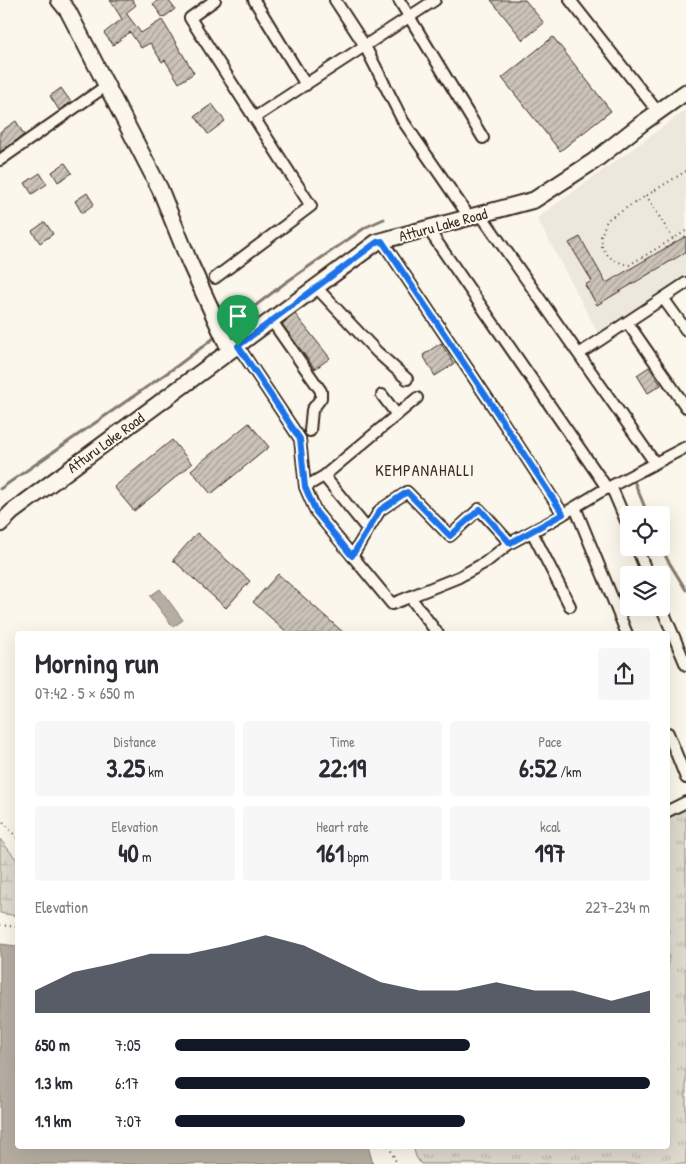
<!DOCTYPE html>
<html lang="en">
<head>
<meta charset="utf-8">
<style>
  :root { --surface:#fff; --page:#f7f7f7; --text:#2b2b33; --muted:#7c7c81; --accent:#111827 }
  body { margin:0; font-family:"Patrick Hand",sans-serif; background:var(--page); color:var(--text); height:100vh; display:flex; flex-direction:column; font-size:19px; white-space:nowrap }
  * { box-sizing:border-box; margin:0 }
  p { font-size:16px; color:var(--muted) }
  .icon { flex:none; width:28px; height:28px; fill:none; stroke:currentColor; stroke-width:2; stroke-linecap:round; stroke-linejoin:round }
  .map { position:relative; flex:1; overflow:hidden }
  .drawer { position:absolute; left:15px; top:631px; width:655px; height:518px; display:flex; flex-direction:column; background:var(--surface); border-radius:5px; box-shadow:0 5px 20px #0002 }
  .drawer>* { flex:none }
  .fabs { position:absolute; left:620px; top:506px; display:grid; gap:10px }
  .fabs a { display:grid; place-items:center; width:50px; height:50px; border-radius:5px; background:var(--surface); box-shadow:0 5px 20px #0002; font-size:25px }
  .pin { position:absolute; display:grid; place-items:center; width:42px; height:42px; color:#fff; margin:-51px -21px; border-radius:50% 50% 50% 0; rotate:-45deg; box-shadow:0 0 5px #0007 }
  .pin .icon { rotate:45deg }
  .round { display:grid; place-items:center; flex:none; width:52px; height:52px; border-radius:5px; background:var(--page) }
  .head { display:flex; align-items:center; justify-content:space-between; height:85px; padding:0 20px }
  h1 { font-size:28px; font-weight:700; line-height:38px }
  .metrics { display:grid; grid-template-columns:repeat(3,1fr); gap:8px; height:85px; padding:5px 20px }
  .metrics div { display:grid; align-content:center; border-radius:5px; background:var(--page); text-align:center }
  .metrics b { font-size:25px; font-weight:700 }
  .metrics small { font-size:14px; font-weight:400 }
  .metrics p { font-size:14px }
  .chart { height:140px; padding:10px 20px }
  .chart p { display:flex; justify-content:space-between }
  .chart svg { width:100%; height:90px; margin-top:5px; fill:var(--accent); opacity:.7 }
  ul { padding:0 20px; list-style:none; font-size:16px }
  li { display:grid; grid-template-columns:80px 60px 1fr; align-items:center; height:38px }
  li i { height:12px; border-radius:6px; background:var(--accent) }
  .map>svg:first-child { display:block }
</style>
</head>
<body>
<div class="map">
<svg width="686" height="1164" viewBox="0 0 686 1164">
  <defs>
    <pattern id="grass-tufts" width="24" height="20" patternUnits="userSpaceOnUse" patternTransform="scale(1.25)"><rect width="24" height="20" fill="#dfd9ce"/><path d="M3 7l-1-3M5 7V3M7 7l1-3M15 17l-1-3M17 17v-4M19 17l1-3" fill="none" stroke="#c0bab0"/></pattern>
    <pattern id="wetland-marsh" width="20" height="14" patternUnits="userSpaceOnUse" patternTransform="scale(1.25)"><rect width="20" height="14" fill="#dfd9ce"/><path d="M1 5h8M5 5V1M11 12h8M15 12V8" fill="none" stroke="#c0bab0"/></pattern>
    <pattern id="building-hatch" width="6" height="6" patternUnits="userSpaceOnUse" patternTransform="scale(1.25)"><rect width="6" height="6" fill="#ccc4b9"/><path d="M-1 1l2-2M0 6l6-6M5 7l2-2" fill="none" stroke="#a79f96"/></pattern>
  </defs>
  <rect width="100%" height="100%" fill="#fbf7ec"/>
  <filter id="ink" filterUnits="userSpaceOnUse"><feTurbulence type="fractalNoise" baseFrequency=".02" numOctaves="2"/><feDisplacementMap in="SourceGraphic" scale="10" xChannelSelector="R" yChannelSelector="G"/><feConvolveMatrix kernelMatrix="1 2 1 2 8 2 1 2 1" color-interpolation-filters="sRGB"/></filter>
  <g filter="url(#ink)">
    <path fill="#ede8dd" d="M686,110V278L599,335L537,218Z"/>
    <path fill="url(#grass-tufts)" stroke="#8d8276" d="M686,809V1164H421L416,1157L413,1146H668V818Z"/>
    <path fill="url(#wetland-marsh)" stroke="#8d8276" d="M0,839L17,860V916L0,913Z"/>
    <path fill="#b6aea2" stroke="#85796d" d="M160,589L183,620L173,627L150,596Z
      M0,944L17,946L18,1146H368L373,1164H0Z"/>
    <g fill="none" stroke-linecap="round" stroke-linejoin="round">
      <path stroke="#85796d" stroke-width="3" d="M225,329L285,283L366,227L384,219
        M634,481L648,515
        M0,489L177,366L218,335
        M661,546L667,559L686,590"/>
    </g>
    <path fill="url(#building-hatch)" stroke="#3b2a1e" d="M110,0H132L136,5L126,13L141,33L162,20L194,73L179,83L165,60L162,62L150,43L141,48L130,32L113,45L104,33L122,19Z
      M159,0H168L175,9L163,18L153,4Z
      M491,0H525L544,23L523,40Z
      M553,37L611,111L560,151L502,78Z
      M61,88L71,102L59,110L50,96Z
      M212,104L225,121L208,134L195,116Z
      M16,121L24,135L0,152V132Z
      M65,163L72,173L58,182L52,172Z
      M40,173L47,184L32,194L25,183Z
      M87,193L94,204L82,213L75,201Z
      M45,222L53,234L40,243L32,231Z
      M686,236V252L597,305L585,285L592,281L569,243L580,237L606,283Z
      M295,314L330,358L315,369L282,324Z
      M441,343L454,364L435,376L423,355Z
      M649,367L661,385L648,393L637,375Z
      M249,423L269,447L211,494L191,470Z
      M172,440L192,464L134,511L114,487Z
      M197,533L250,581L226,608L173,560Z
      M278,574L345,634H289L253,602Z"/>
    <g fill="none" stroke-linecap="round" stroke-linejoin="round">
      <defs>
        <path id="street" d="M215,0L190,18L311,206L215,278
          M254,0L306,85
          M335,0L365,46L403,121L470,218
          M399,0L483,138
          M570,0L658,112
          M254,118L435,0
          M0,160L106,86
          M481,215L655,463
          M428,229L607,488
          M382,241L488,399L563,514
          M316,287L377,352L407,379
          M663,298L686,330
          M627,322L686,407
          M274,324L321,391V398L312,410L310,431
          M238,346L300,439L305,487L316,512L392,604L459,577L486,562L510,543L550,522L600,492L686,447
          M579,354L686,283
          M382,395L397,415
          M611,486L629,528
          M305,487L324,476
          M575,507L627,634
          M368,530L324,476L417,398
          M532,532L570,606
          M637,548L648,575
          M352,556L380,510L407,492L450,536L479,509L510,543
          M410,597L438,634
          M661,606L686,665
          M668,733L686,778
          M668,811L686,802"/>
        <path id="secondary" d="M59,0L68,11L160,189L189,261L230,351
          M0,524L12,512L377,242L534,200L594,161L641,124L686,92"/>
      </defs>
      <use href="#street" stroke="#3b2a1e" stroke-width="14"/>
      <use href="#secondary" stroke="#3b2a1e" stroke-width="19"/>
      <path stroke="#3b2a1e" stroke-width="2" stroke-dasharray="1 4" stroke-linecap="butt" d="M686,171L607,220L601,236L602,247L609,257L623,264L629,265L686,231
        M646,195L673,239
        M0,818L18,839
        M0,925L18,927
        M389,1146L397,1164"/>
      <use href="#street" stroke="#fbf7ec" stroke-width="10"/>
      <use href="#secondary" stroke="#fbf7ec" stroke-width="15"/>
    </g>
  </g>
  <g fill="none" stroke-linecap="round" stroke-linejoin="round" filter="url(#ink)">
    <defs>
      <path id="route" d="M382,241L488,399L563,514L510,543L480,509L450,536L407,492L380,510L352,556L316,512L305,487L300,439L238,346L377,242Z"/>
    </defs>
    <use href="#route" stroke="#fff" stroke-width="10"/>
    <use href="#route" stroke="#1a73e8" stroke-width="6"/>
  </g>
  <g text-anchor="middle" stroke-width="4" stroke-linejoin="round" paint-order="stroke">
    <g font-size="15" fill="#3b2a1e" stroke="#fbf7ec">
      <text transform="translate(443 225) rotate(-15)" y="5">Atturu Lake Road</text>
      <text transform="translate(106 443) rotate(-36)" y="5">Atturu Lake Road</text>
    </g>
    <g font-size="16" letter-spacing="1" fill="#3b2a1e" stroke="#fbf7ec">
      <text x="425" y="476">KEMPANAHALLI</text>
    </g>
  </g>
</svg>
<div class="fabs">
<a><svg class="icon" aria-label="locate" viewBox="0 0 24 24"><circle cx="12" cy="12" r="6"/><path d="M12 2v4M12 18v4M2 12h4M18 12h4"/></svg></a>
<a><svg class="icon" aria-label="layers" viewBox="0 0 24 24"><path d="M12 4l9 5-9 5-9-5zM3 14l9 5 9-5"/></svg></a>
</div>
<div class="pin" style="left:238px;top:346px;background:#1e9e55"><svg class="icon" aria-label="arrive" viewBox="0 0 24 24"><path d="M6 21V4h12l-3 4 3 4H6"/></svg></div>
<section class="drawer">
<div class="head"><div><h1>Morning run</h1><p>07:42 · 5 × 650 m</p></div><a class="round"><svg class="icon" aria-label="share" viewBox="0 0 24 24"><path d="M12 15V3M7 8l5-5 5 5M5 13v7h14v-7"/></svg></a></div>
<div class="metrics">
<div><p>Distance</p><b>3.25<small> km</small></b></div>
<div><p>Time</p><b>22:19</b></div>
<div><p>Pace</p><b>6:52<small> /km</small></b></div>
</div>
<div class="metrics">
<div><p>Elevation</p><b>40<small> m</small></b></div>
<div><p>Heart rate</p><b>161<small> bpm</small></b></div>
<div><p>kcal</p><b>197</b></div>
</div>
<div class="chart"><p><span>Elevation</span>227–234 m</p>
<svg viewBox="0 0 160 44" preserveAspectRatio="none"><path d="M0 44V33L10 24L20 20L30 15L40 15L50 11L60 6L70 11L80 20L90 29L100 33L110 33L120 29L130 33L140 33L150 38L160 33V44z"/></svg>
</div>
<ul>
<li><b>650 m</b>7:05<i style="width:62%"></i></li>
<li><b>1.3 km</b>6:17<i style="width:100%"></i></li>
<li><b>1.9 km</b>7:07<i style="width:61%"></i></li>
</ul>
</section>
</div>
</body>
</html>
